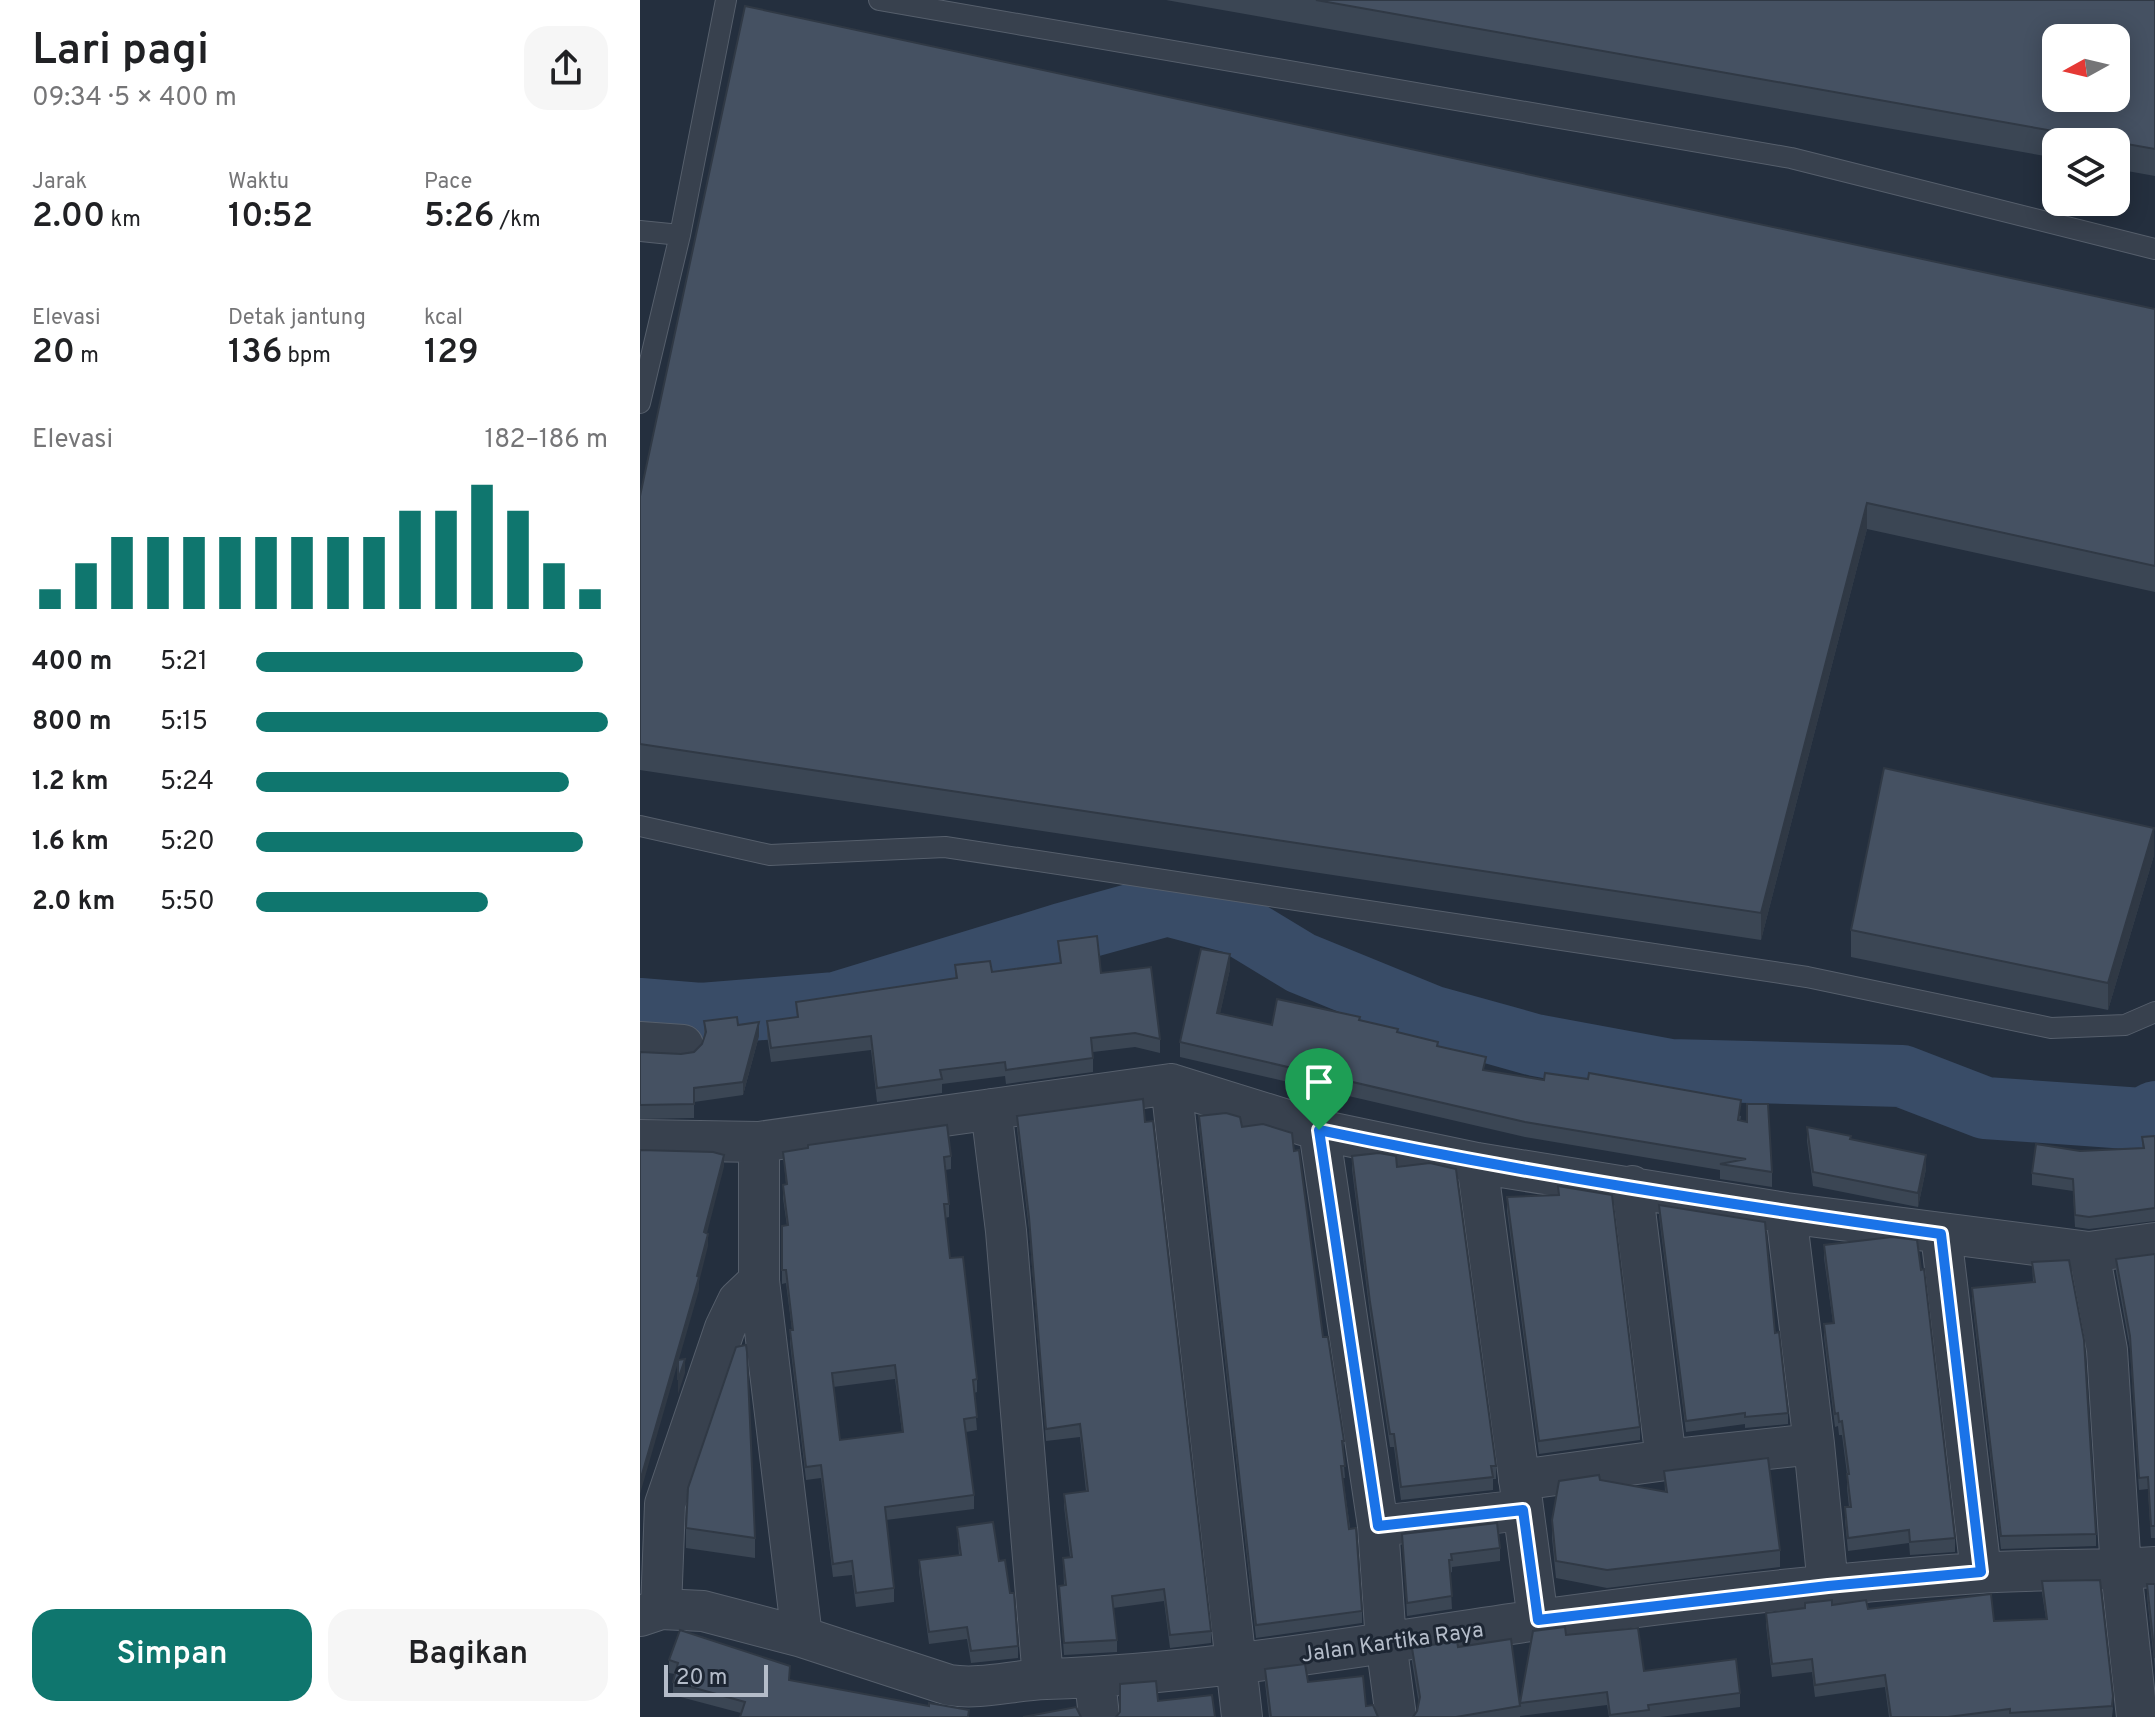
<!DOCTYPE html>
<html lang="id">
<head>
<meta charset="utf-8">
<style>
  :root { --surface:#fff; --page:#f6f6f6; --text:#202124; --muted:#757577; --accent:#0f766e }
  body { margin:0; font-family:Overpass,sans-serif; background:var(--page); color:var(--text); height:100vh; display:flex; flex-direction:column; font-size:30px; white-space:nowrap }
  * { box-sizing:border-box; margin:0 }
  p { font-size:26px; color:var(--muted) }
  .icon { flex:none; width:44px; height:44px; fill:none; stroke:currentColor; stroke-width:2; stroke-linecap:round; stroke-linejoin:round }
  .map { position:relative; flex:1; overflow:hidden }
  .panel { display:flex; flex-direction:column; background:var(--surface); width:640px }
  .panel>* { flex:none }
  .needle { width:52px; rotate:262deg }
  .controls { position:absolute; left:1402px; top:24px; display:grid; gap:16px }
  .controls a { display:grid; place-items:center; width:88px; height:88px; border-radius:16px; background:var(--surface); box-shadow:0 4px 20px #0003; font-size:40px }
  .scale { position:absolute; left:24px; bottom:20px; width:104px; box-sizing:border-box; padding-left:8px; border:4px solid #b4bcc9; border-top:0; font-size:22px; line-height:28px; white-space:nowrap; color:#b4bcc9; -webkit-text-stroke:6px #1d2633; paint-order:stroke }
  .pin { position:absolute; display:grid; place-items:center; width:68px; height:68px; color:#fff; margin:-82px -34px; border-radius:50% 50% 50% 0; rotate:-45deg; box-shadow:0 0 8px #0007 }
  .pin .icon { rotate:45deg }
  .round { display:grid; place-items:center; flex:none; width:84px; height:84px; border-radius:24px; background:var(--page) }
  .head { display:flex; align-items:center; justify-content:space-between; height:136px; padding:0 32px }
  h1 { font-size:44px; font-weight:600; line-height:60px }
  .stats { display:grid; grid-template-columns:repeat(3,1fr); gap:12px; height:136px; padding:8px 32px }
  .stats div { display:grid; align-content:center }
  .stats b { font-size:34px; font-weight:600 }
  .stats small { font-size:22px; font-weight:400 }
  .stats p { font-size:22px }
  .chart { height:224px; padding:16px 32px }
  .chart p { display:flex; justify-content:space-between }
  .chart svg { width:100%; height:144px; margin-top:8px; stroke:var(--accent); stroke-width:6 }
  .primary-button { display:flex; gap:16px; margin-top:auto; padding:16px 32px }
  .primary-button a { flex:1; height:92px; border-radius:24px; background:var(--accent); color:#fff; font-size:32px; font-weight:600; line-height:92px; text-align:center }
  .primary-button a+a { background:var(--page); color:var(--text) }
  ul { padding:0 32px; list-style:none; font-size:26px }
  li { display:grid; grid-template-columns:128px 96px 1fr; align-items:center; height:60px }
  li i { height:20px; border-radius:10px; background:var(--accent) }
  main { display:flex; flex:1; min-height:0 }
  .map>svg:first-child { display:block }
</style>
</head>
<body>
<main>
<section class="panel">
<div class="head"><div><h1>Lari pagi</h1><p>09:34 · 5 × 400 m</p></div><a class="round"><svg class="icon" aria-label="share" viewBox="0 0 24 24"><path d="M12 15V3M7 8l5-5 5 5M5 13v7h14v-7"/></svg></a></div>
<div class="stats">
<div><p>Jarak</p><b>2.00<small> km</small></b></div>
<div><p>Waktu</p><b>10:52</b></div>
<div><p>Pace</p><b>5:26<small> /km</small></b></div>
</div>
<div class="stats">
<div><p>Elevasi</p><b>20<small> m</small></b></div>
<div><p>Detak jantung</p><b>136<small> bpm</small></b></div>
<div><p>kcal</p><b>129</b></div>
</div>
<div class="chart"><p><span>Elevasi</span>182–186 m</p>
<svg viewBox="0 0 160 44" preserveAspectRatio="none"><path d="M5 44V38M15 44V30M25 44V22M35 44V22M45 44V22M55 44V22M65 44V22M75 44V22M85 44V22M95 44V22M105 44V14M115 44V14M125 44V6M135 44V14M145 44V30M155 44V38"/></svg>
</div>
<ul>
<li><b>400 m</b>5:21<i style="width:93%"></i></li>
<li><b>800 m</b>5:15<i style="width:100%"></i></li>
<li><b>1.2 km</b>5:24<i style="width:89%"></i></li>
<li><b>1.6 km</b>5:20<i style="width:93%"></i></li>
<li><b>2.0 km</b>5:50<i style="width:66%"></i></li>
</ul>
<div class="primary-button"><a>Simpan</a><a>Bagikan</a></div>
</section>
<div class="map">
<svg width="1515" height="1717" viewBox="0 0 1515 1717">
  <rect width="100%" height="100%" fill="#242f3e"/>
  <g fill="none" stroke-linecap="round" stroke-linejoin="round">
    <path stroke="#394c67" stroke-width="62" d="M0,1009L61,1014L196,1003L422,934L527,905L595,923L661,963L791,1016L895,1045L1030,1070L1262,1076L1345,1108L1502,1119L1515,1112"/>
    <defs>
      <path id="lane" d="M239,0L1151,158L1515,249
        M0,231L40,235
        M0,403L40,235L86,0
        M0,826L130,855L305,847L1167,977L1411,1028L1485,1025L1515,1012"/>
      <path id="street" d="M0,1042L43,1045
        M531,1084L602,1717
        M351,1109L366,1231L403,1679
        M679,1130L738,1526L746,1642L756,1717
        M0,1140L119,1142L531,1084L679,1130L837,1163L1146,1213L1449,1252L1515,1243
        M837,1163L898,1620
        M1146,1213L1174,1444L1188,1586
        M1301,1234L1341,1572
        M1449,1252L1467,1350L1481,1570L1497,1717
        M119,1281L162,1637
        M1026,1460L1174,1444
        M879,1480L1026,1460L992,1186
        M738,1526L883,1510
        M21,1609L25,1504L85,1328L98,1301L119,1281V1142
        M0,1616L21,1609L63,1611L162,1637L309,1685C342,1690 373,1680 406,1679C566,1674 725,1645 884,1622C1034,1601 1187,1583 1338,1573C1397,1569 1456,1571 1515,1567
        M455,1679L459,1717"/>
    </defs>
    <use href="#lane" stroke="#565f6c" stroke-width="22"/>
    <use href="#street" stroke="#565f6c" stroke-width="42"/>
    <use href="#lane" stroke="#38414e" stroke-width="20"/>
    <use href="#street" stroke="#38414e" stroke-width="40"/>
  </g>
  <path fill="#3b4654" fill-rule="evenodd" d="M526,0H1515V176L1476,169V142H1416V158Z
    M1515,309V592L1227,529L1121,940L0,770V496Z
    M1514,855L1468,1010L1211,957V930Z
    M418,941L461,973L520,1039V1053L495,1047L453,1052V1072L366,1084L365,1076L302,1084V1093L237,1102L231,1050L131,1062L127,1035V1021L157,1017L156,1002L315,978V965L352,972L420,963Z
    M590,969L580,1013L632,1025L720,1020L798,1046L846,1071L1101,1116L1100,1121L1132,1172V1187L1080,1179V1170L885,1137L540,1057V1042Z
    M64,1021L98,1025L119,1036L103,1095L54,1102V1118L0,1119V1052L41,1054L54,1052L62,1044L64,1038Z
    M377,1116L571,1631V1643L530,1648L524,1601L473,1608L477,1640V1652L424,1655L419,1586H424L423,1558L430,1557L424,1506V1494L446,1491L440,1437L406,1441L389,1229L377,1129Z
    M559,1116L602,1127L683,1337L704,1441L703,1453L705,1478H703L722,1611V1623L616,1638L559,1128Z
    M1167,1127L1211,1140L1286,1169L1278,1207L1173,1186L1167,1141Z
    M1515,1136V1221L1449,1229L1435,1227L1433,1191L1392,1185V1173L1440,1151L1502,1148V1137Z
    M143,1152L311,1156V1169L305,1170L309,1204V1217L305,1218L310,1258L337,1379V1392L334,1393L337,1430L326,1432L334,1495V1509L246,1520L254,1588V1602L216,1607L212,1575L193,1577L181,1478L166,1480L150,1343V1330H152L146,1283L142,1284V1226H147L143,1198V1185L146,1184ZM255,1379L262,1432L200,1440L193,1387Z
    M712,1156L757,1167L856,1466V1479H853V1490L761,1500L754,1447H750L730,1315L712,1169Z
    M918,1186L1000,1427V1440L899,1454L867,1211V1197L918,1195Z
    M1019,1205L1135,1333L1148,1413V1424L1105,1428V1424L1046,1432L1019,1216Z
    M1184,1245L1315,1538V1552L1270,1555L1269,1543L1208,1551L1205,1521V1507H1209L1207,1488V1474L1202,1435H1199L1198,1426L1195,1427L1184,1337V1324L1193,1323L1184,1258Z
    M1515,1254V1538H1511L1508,1489L1499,1490L1490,1349L1476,1272V1259Z
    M1392,1262L1456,1534V1546L1361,1549L1332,1300V1288L1393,1282Z
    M1024,1471L1140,1550V1567L967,1588L916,1578L912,1538V1520L960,1480L1025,1492Z
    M317,1527L359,1561L378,1646V1658L331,1663L327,1639L289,1644L279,1572V1560L319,1555Z
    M46,1528L115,1538V1558L46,1548Z
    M762,1534L860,1548V1561L812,1567V1572L810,1573L812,1609L767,1616Z
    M1402,1581L1473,1708L1472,1717H1249L1245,1687L1175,1697L1172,1672L1132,1677L1126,1625V1613L1192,1605L1354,1621L1406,1619L1402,1593Z
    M1507,1584H1515V1670L1507,1596Z
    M926,1635L1004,1671L1100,1693V1707L1020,1717H969L967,1705L880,1716V1717H773L777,1711L779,1704L772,1662V1648L818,1647L880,1703Z
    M29,1660L149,1680L329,1717L101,1713L33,1695V1682L35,1674L29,1673Z
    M625,1669L668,1682L726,1706L738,1717H629L625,1683Z"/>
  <path fill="#303945" d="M1227,503V529L1121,940V913Z
    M1514,828V855L1468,1010V983Z
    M590,954V969L577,1028V1013Z
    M119,1022V1036L103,1095V1082Z
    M84,1155V1167L64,1245V1232Z
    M1286,1155V1169L1278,1207V1193Z
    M68,1234V1246L59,1282V1290L0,1494V1481Z
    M45,1359V1373L38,1394V1380Z"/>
  <path fill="#455162" stroke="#303945" stroke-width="2" fill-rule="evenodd" d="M676,0H1515V149ZM1416,38H1476V98H1416Z
    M105,6L1515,309V566L1227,503L1121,913L0,744V496Z
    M1244,768L1514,828L1468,983L1211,930Z
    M457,936L461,973L511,967L520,1039L495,1033L451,1038L453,1058L366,1070L365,1062L300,1070L302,1079L237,1088L231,1036L131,1048L127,1021L158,1017L156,1002L317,978L315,965L350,961L352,972L421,963L418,941Z
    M561,949L590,954L577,1013L632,1025L637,999L720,1017L719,1020L758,1029L757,1032L798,1042L797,1046L846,1057L843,1070L904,1080L905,1073L948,1079L949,1073L1101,1100L1098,1120L1107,1122V1104H1128L1132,1172L1080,1164L1106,1159L885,1122L540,1042Z
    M97,1017L98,1025L119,1022L103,1082L54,1088V1104L0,1105V1052L41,1054L54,1052L62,1044L66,1032L64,1021Z
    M503,1099L505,1122L513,1121L571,1631L530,1635L524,1589L472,1596L477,1640L424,1643L419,1586L426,1585L423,1558L432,1557L424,1494L448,1491L440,1424L406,1429L389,1217L377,1116Z
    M586,1113L600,1117L602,1127L623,1124L652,1133L654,1151L659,1150L683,1337H688L704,1441H702L705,1466H701L709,1529L716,1528L722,1611L616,1625L559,1116Z
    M307,1125L311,1156L304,1157L309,1204H304L310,1258L323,1257L337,1379L333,1380L337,1417L324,1419L334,1495L245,1507L254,1588L216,1593L212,1561L193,1564L181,1465L166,1467L150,1330H153L146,1270H142V1226L148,1225L143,1185L147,1184L143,1152L168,1148V1145ZM255,1365L263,1432L200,1440L192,1373Z
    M1167,1127L1211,1136L1210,1139L1286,1155L1278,1193L1173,1172Z
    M1515,1136V1208L1449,1217L1435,1215L1433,1179L1392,1173L1396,1144L1440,1151L1504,1148L1502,1137Z
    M0,1150L73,1152L84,1155L64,1232L68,1234L57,1276L59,1277L0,1481Z
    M739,1153L756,1156L757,1167L790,1163L816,1169L856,1466H851L853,1477L761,1487L754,1434H750L730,1302L712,1156Z
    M918,1186L972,1195L1000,1427L899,1441L867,1197L919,1195Z
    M1019,1205L1125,1222L1135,1333L1139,1332L1148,1413L1105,1417V1413L1046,1421Z
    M1252,1237L1277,1240L1281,1270L1284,1269L1315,1538L1270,1542L1269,1530L1208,1538L1205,1507H1211L1207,1474H1209L1202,1421L1199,1422L1198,1413L1195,1414L1184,1324L1194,1323L1184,1245Z
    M1515,1254V1526H1511L1508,1477L1499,1478L1490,1336L1476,1259Z
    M1429,1260L1444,1340L1456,1534L1361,1536L1332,1288L1395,1282L1392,1262Z
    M106,1345L107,1352L115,1538L46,1528L48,1488L96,1347Z
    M45,1359L38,1380V1360Z
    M1128,1458L1140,1550L967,1570L916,1561L912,1520L919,1481L959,1475L960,1480L1027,1492L1024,1471Z
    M353,1522L359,1561L365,1560L370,1593H374L378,1646L331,1651L327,1627L289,1632L279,1560L321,1555L317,1527Z
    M857,1523L860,1548L811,1554L812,1560H809L812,1596L767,1603L762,1534Z
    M1460,1580L1473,1696L1472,1706L1370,1713V1709L1308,1717H1251L1245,1675L1175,1685L1172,1659L1132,1664L1126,1613L1165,1608V1603L1192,1600V1605L1226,1600L1228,1609L1351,1594L1354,1621L1407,1619L1402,1581Z
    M1507,1584H1515V1658Z
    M925,1627L926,1635L998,1628L1004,1671L1096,1659L1100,1693L1008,1705L1009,1710L970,1715L967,1692L880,1703L893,1631Z
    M40,1630L150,1666L149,1680L289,1706V1703L329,1710L328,1717H100L105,1702L33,1682L38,1663L29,1660Z
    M871,1639L880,1706L816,1717H773L777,1711L780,1697L772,1648L817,1641L818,1647Z
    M665,1664L668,1682L723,1676L726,1706L733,1705L738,1717H631L625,1669Z
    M516,1681L518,1701L572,1695L575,1717H476L480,1712V1684Z
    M436,1707L441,1717H383Z"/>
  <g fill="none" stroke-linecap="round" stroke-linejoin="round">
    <defs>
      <path id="route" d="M679,1130C884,1173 1092,1205 1301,1234L1341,1572L1188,1586L898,1620L883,1510L738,1526Z"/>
    </defs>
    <use href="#route" stroke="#fff" stroke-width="16"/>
    <use href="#route" stroke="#1a73e8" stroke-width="10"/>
  </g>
  <g text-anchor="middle" stroke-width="6" stroke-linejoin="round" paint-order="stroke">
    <g font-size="22" fill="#b4bcc9" stroke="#1d2633">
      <text transform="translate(752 1641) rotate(-8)" y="8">Jalan Kartika Raya</text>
    </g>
  </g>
</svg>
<div class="controls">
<a><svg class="needle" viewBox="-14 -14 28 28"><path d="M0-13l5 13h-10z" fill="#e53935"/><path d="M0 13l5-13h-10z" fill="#757577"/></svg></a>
<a><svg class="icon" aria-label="layers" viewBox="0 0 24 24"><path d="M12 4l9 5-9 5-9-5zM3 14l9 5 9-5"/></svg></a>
</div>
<div class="scale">20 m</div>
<div class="pin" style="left:679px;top:1130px;background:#1e9e55"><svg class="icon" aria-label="arrive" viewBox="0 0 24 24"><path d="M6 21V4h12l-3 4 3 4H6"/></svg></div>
</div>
</main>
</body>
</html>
